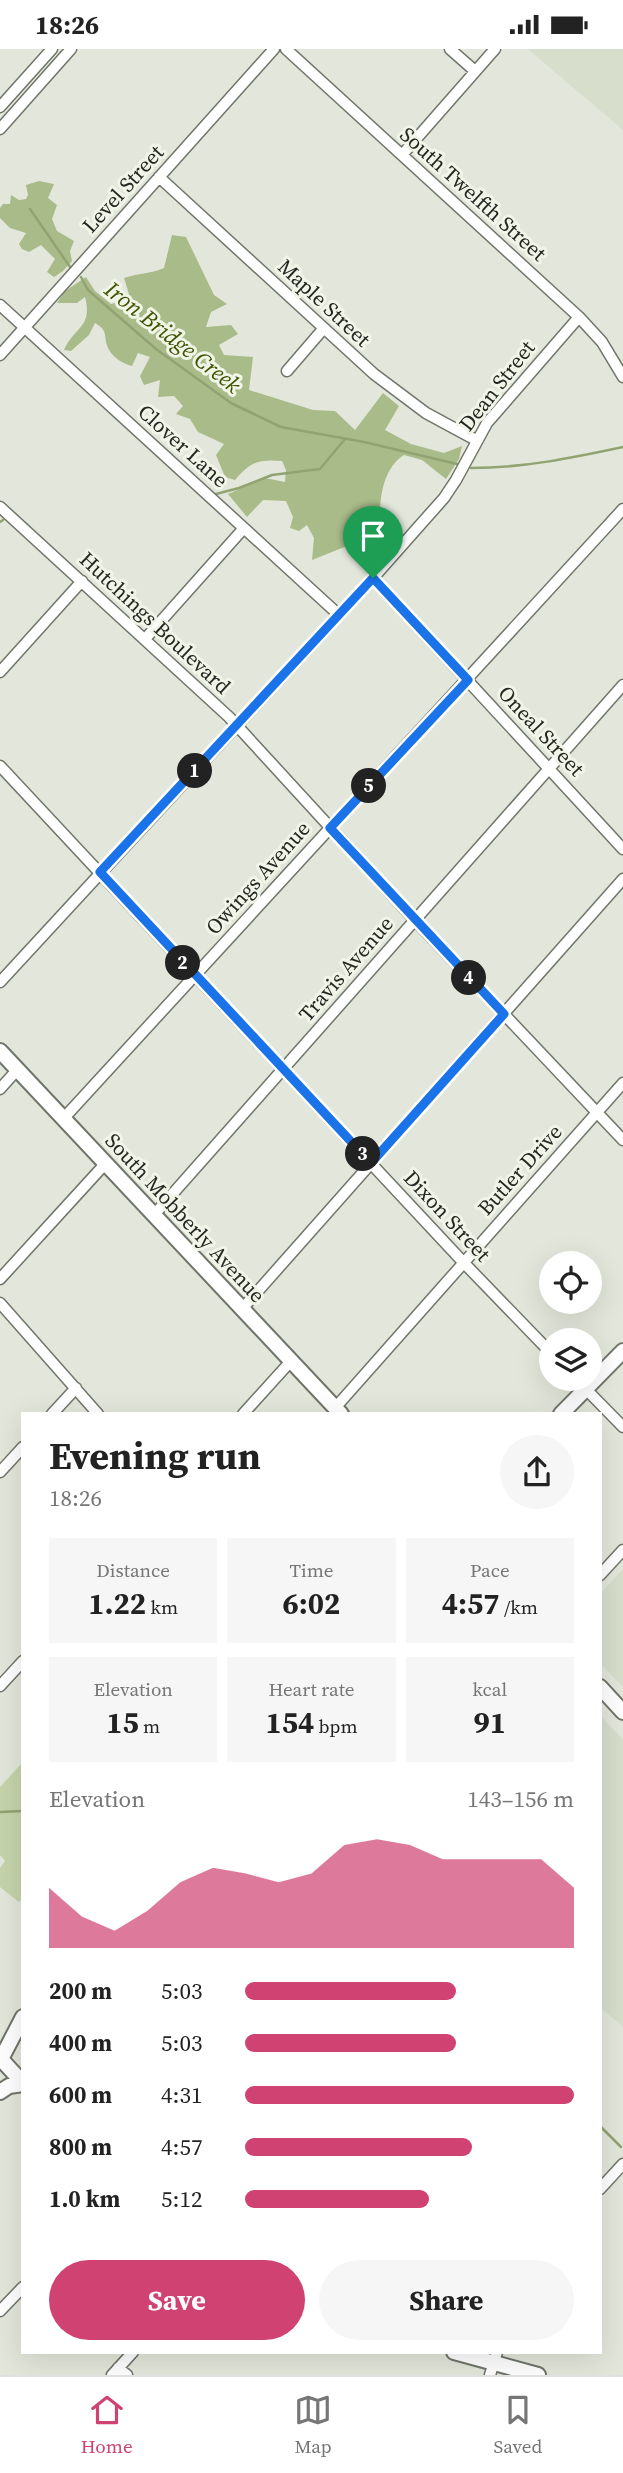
<!DOCTYPE html>
<html lang="en">
<head>
<meta charset="utf-8">
<style>
  :root { --surface:#fff; --page:#f6f6f6; --text:#222; --muted:#767676; --line:#e0e0e0; --accent:#cf4272 }
  body { margin:0; font-family:"Source Serif 4",serif; background:var(--page); color:var(--text); height:100vh; display:flex; flex-direction:column; font-size:26px; white-space:nowrap }
  * { box-sizing:border-box; margin:0 }
  p { font-size:23px; color:var(--muted) }
  .icon { flex:none; width:38px; height:38px; fill:none; stroke:currentColor; stroke-width:2; stroke-linecap:round; stroke-linejoin:round }
  .map { position:relative; flex:1; overflow:hidden }
  .drawer { position:absolute; left:21px; top:1363px; width:581px; height:942px; display:flex; flex-direction:column; background:var(--surface); border-radius:0px; box-shadow:0 7px 28px #0002 }
  .drawer>* { flex:none }
  .tools { position:absolute; left:539px; top:1202px; display:grid; gap:14px }
  .tools a { display:grid; place-items:center; width:63px; height:63px; border-radius:50%; background:var(--surface); box-shadow:0 7px 28px #0002; font-size:35px }
  .pin { position:absolute; display:grid; place-items:center; width:60px; height:60px; color:#fff; margin:-72px -30px; border-radius:50% 50% 50% 0; rotate:-45deg; box-shadow:0 0 7px #0007 }
  .pin .icon { rotate:45deg }
  .km { position:absolute; width:35px; height:35px; margin:-18px; border-radius:50%; background:#222; color:#fff; font-size:19px; line-height:35px; text-align:center }
  .round { display:grid; place-items:center; flex:none; width:74px; height:74px; border-radius:37px; background:var(--page) }
  .overview { display:flex; align-items:center; justify-content:space-between; height:119px; padding:0 28px }
  h1 { font-size:38px; font-weight:700; line-height:52px }
  .stats { display:grid; grid-template-columns:repeat(3,1fr); gap:10px; height:119px; padding:7px 28px }
  .stats div { display:grid; align-content:center; border-radius:0px; background:var(--page); text-align:center }
  .stats b { font-size:30px; font-weight:700 }
  .stats small { font-size:19px; font-weight:400 }
  .stats p { font-size:19px }
  .chart { height:196px; padding:14px 28px }
  .chart p { display:flex; justify-content:space-between }
  .chart svg { width:100%; height:126px; margin-top:7px; fill:var(--accent); opacity:.7 }
  .button { display:flex; gap:14px; margin-top:auto; padding:14px 28px }
  .button a { flex:1; height:80px; border-radius:42px; background:var(--accent); color:#fff; font-size:28px; font-weight:700; line-height:80px; text-align:center }
  .button a+a { background:var(--page); color:var(--text) }
  ul { padding:0 28px; list-style:none; font-size:23px }
  li { display:grid; grid-template-columns:112px 84px 1fr; align-items:center; height:52px }
  li i { height:18px; border-radius:9px; background:var(--accent) }
  .status { display:flex; justify-content:space-between; align-items:center; height:49px; padding:0 35px; background:var(--surface); direction:ltr }
  .status svg { height:19px; fill:currentColor }
  .tab-bar { display:flex; justify-content:space-around; align-items:center; height:98px; border-top:2px solid var(--line); background:var(--surface); font-size:19px; color:var(--muted) }
  .tab-bar a { display:grid; justify-items:center; gap:4px }
  .tab-bar .active { color:var(--accent) }
  .map>svg:first-child { display:block }
</style>
</head>
<body>
<div class="status"><b>18:26</b><svg viewBox="0 0 49 12"><path d="M0 12V9h3v3zM5 12V6h3v6zM10 12V3h3v9zM15 12V0h3v12zM26 1h20v11H26zM47 4h2v5h-2z"/></svg></div>
<div class="map">
<svg width="623" height="2326" viewBox="0 0 623 2326">
  <rect width="100%" height="100%" fill="#e3e7db"/>
  <path fill="#d7decb" d="M528,0H623V81Z
    M623,1520V1638L600,1614V1545Z
    M600,1666L623,1691V1978L600,1958Z"/>
  <path fill="#c5d4ab" d="M23,1713V1849L19,1853L0,1838V1819L5,1812L0,1806V1738Z"/>
  <path fill="#a9bb89" d="M39,132L54,135L48,149L57,156L52,170L57,182L74,192L70,202L72,212L63,222L54,228L47,223L55,210L41,196L29,203L22,200L19,195L26,184L10,179L0,169V159L3,155H10L11,146L19,151L26,150L28,146L26,136Z
    M172,186L186,188L214,246L227,255L211,263L206,278L231,276L238,285L219,296L224,306L253,308L249,341L313,361L335,362L355,381L383,344L399,357L385,381L411,395L444,404L462,397L459,410L446,430L422,411L404,406C384,419 380,445 380,468L402,483L373,515L347,497L312,511L314,489L307,476L299,482L290,479L293,468L286,452L263,451L247,468L228,445L265,429L285,433L286,421L282,412C258,410 250,413 235,431L225,428L216,406L224,395L198,383L190,370L176,365L183,357L174,347L158,348L160,331L144,336L140,327L150,308L138,304L132,317C123,315 112,308 108,299C103,287 109,282 95,274L89,286L71,302L64,301C74,278 93,279 85,248L77,254H57L65,242L86,228L95,242L111,255L122,252L129,245L124,229C138,224 150,225 164,219Z"/>
  <g fill="none" stroke-linecap="round" stroke-linejoin="round">
    <path stroke="#92a372" stroke-width="2.5" d="M30,160L70,218
      M81,228L88,241L156,300L231,354L281,378L364,393L457,415
      M471,419C523,419 572,409 623,398
      M216,445L239,439L272,426L320,420L345,390
      M0,473L3,471
      M0,1763L23,1762
      M600,2077L621,2098"/>
    <defs>
      <path id="street" d="M286,0L579,268L602,293L623,328
        M450,0L475,22
        M0,58L52,0
        M0,80L71,0
        M402,106L495,0
        M159,128L374,325L426,364L476,391
        M0,256L339,566
        M0,306L274,0
        M287,322L324,279
        M0,458L229,668L415,871L623,1091
        M373,529L623,800
        M145,590L244,479
        M0,623L82,532
        M0,717L464,1214L551,1304
        M0,933L373,529L444,449L456,431L487,374L579,268
        M0,1040L17,1021
        M63,1070L623,460
        M153,1167L623,636
        M0,1230L105,1115
        M0,1254L98,1365
        M242,1260L623,830
        M576,1330L623,1378
        M335,1359L623,1034
        M52,1365L76,1339
        M243,1365L291,1312
        M0,1423L23,1398
        M600,1526L623,1501
        M0,1637L23,1612
        M600,2140L623,2115
        M0,2262L23,2238
        M118,2319L127,2326
        M112,2326L133,2303
        M490,2326L497,2303"/>
      <path id="secondary" d="M0,1002L341,1365
        M561,1365L623,1302
        M600,1638L623,1663
        M0,2009L23,2034
        M0,2012L23,1968
        M0,2043L9,2037L23,2035
        M454,2303L538,2326"/>
    </defs>
    <use href="#street" stroke="#70756a" stroke-width="13"/>
    <use href="#secondary" stroke="#70756a" stroke-width="18"/>
    <use href="#street" stroke="#fff" stroke-width="10"/>
    <use href="#secondary" stroke="#fff" stroke-width="14"/>
  </g>
  <g fill="none" stroke-linecap="round" stroke-linejoin="round">
    <defs>
      <path id="route" d="M373,529L468,631L330,779L504,965L371,1114L100,823Z"/>
    </defs>
    <use href="#route" stroke="#fff" stroke-width="14"/>
    <use href="#route" stroke="#1a73e8" stroke-width="9"/>
  </g>
  <g text-anchor="middle" stroke-width="6" stroke-linejoin="round" paint-order="stroke">
    <g font-size="21" fill="#252722" stroke="#f0f5e8">
      <text transform="translate(123 140) rotate(-48)" y="7">Level Street</text>
      <text transform="translate(473 145) rotate(42)" y="7">South Twelfth Street</text>
      <text transform="translate(324 254) rotate(43)" y="7">Maple Street</text>
      <text transform="translate(497 337) rotate(-52)" y="7">Dean Street</text>
      <text transform="translate(183 397) rotate(42)" y="7">Clover Lane</text>
      <text transform="translate(155 574) rotate(43)" y="7">Hutchings Boulevard</text>
      <text transform="translate(541 682) rotate(47)" y="7">Oneal Street</text>
      <text transform="translate(258 829) rotate(-48)" y="7">Owings Avenue</text>
      <text transform="translate(346 920) rotate(-49)" y="7">Travis Avenue</text>
      <text transform="translate(520 1121) rotate(-48)" y="7">Butler Drive</text>
      <text transform="translate(447 1167) rotate(47)" y="7">Dixon Street</text>
      <text transform="translate(185 1169) rotate(47)" y="7">South Mobberly Avenue</text>
    </g>
    <g font-size="23" font-style="italic" fill="#405403" stroke="#f0f5e8">
      <text transform="translate(173 288) rotate(38)" y="8">Iron Bridge Creek</text>
    </g>
  </g>
</svg>
<div class="tools">
<a><svg class="icon" aria-label="locate" viewBox="0 0 24 24"><circle cx="12" cy="12" r="6"/><path d="M12 2v4M12 18v4M2 12h4M18 12h4"/></svg></a>
<a><svg class="icon" aria-label="layers" viewBox="0 0 24 24"><path d="M12 4l9 5-9 5-9-5zM3 14l9 5 9-5"/></svg></a>
</div>
<div class="pin" style="left:373px;top:529px;background:#1e9e55"><svg class="icon" aria-label="arrive" viewBox="0 0 24 24"><path d="M6 21V4h12l-3 4 3 4H6"/></svg></div>
<b class="km" style="left:195px;top:722px">1</b>
<b class="km" style="left:183px;top:914px">2</b>
<b class="km" style="left:363px;top:1105px">3</b>
<b class="km" style="left:469px;top:929px">4</b>
<b class="km" style="left:369px;top:737px">5</b>
<section class="drawer">
<div class="overview"><div><h1>Evening run</h1><p>18:26</p></div><a class="round"><svg class="icon" aria-label="share" viewBox="0 0 24 24"><path d="M12 15V3M7 8l5-5 5 5M5 13v7h14v-7"/></svg></a></div>
<div class="stats">
<div><p>Distance</p><b>1.22<small> km</small></b></div>
<div><p>Time</p><b>6:02</b></div>
<div><p>Pace</p><b>4:57<small> /km</small></b></div>
</div>
<div class="stats">
<div><p>Elevation</p><b>15<small> m</small></b></div>
<div><p>Heart rate</p><b>154<small> bpm</small></b></div>
<div><p>kcal</p><b>91</b></div>
</div>
<div class="chart"><p><span>Elevation</span>143–156 m</p>
<svg viewBox="0 0 160 44" preserveAspectRatio="none"><path d="M0 44V23L10 33L20 38L30 31L40 21L50 16L60 18L70 21L80 18L90 8L100 6L110 8L120 13L130 13L140 13L150 13L160 23V44z"/></svg>
</div>
<ul>
<li><b>200 m</b>5:03<i style="width:64%"></i></li>
<li><b>400 m</b>5:03<i style="width:64%"></i></li>
<li><b>600 m</b>4:31<i style="width:100%"></i></li>
<li><b>800 m</b>4:57<i style="width:69%"></i></li>
<li><b>1.0 km</b>5:12<i style="width:56%"></i></li>
</ul>
<div class="button"><a>Save</a><a>Share</a></div>
</section>
</div>
<nav class="tab-bar">
<a class="active"><svg class="icon" aria-label="home" viewBox="0 0 24 24"><path d="M3 11l9-7 9 7M6 9v11h12V9"/></svg>Home</a>
<a><svg class="icon" aria-label="map" viewBox="0 0 24 24"><path d="M3 6l6-2 6 2 6-2v14l-6 2-6-2-6 2zM9 4v14M15 6v14"/></svg>Map</a>
<a><svg class="icon" aria-label="saved" viewBox="0 0 24 24"><path d="M7 4h10v16l-5-4-5 4z"/></svg>Saved</a>
</nav>
</body>
</html>
